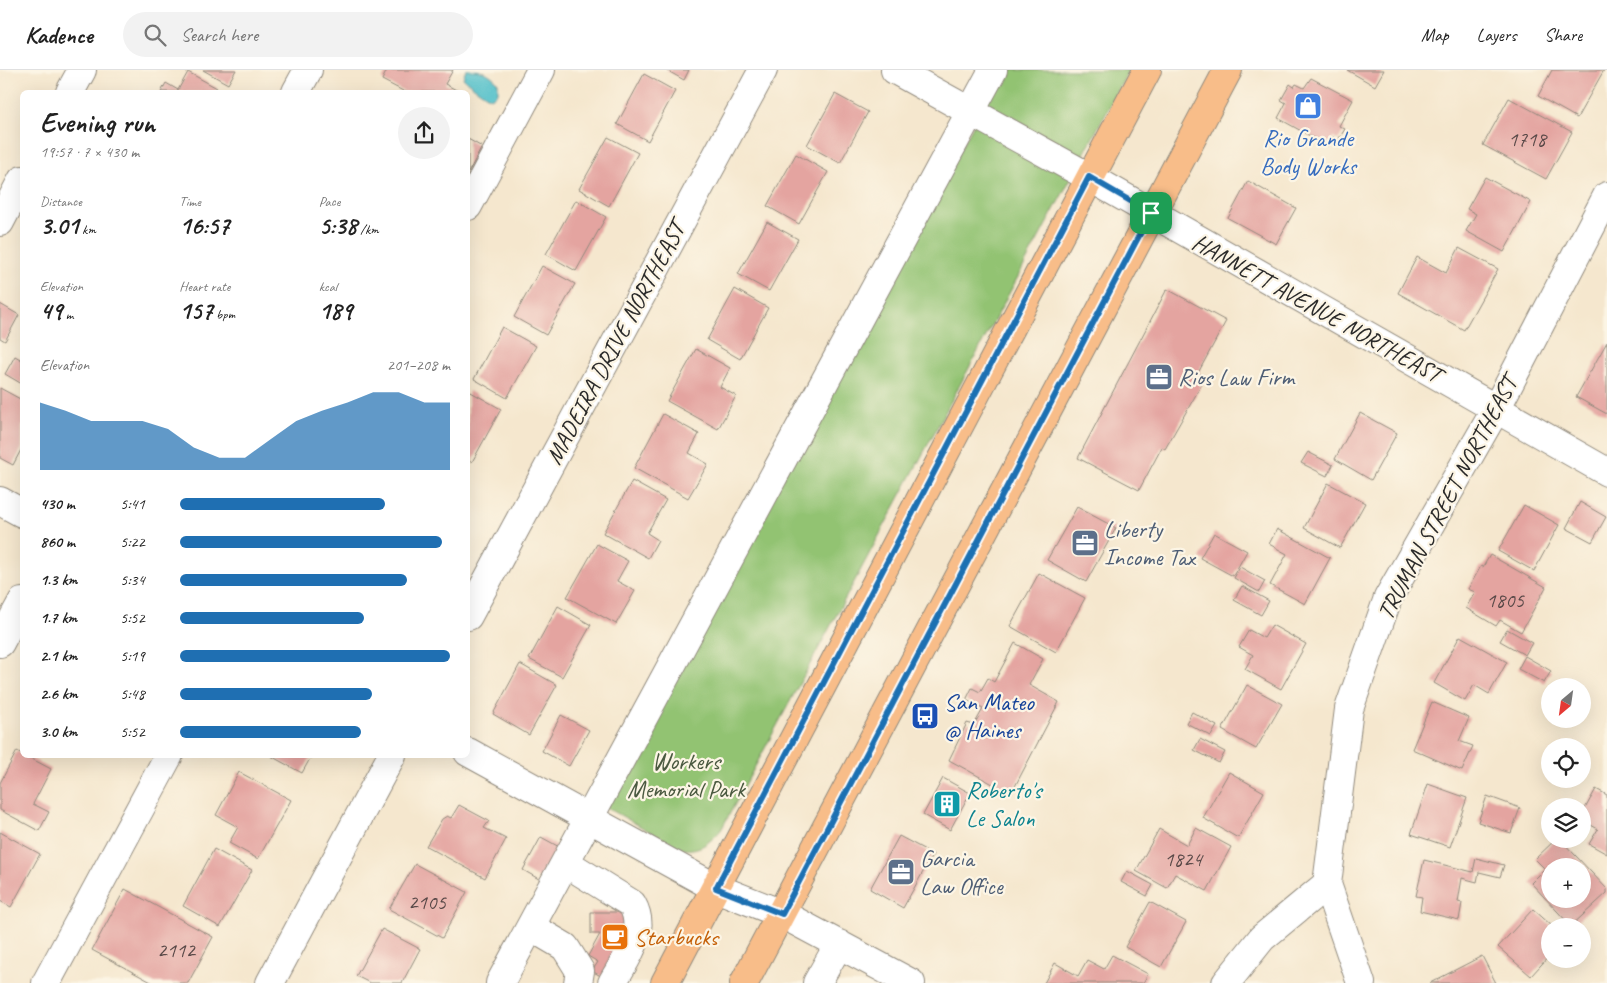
<!DOCTYPE html>
<html lang="en">
<head>
<meta charset="utf-8">
<style>
  :root { --surface:#fff; --page:#f2f2f2; --text:#222; --muted:#767676; --line:#e0e0e0; --accent:#1f6fb2 }
  body { margin:0; font-family:Caveat,sans-serif; background:var(--page); color:var(--text); height:100vh; display:flex; flex-direction:column; font-size:19px; white-space:nowrap }
  * { box-sizing:border-box; margin:0 }
  p { font-size:16px; color:var(--muted) }
  .icon { flex:none; width:28px; height:28px; fill:none; stroke:currentColor; stroke-width:2; stroke-linecap:round; stroke-linejoin:round }
  .map { position:relative; flex:1; overflow:hidden }
  .panel { position:absolute; left:20px; top:20px; width:450px; height:668px; display:flex; flex-direction:column; background:var(--surface); border-radius:8px; box-shadow:0 5px 20px #0002 }
  .panel>* { flex:none }
  .needle { width:32px; rotate:209deg }
  .buttons { position:absolute; left:1541px; top:608px; display:grid; gap:10px }
  .buttons a { display:grid; place-items:center; width:50px; height:50px; border-radius:50%; background:var(--surface); box-shadow:0 5px 20px #0002; font-size:25px }
  .pin { position:absolute; display:grid; place-items:center; width:42px; height:42px; color:#fff; margin:-21px; border-radius:10px; box-shadow:0 2px 8px #0006 }
  .round { display:grid; place-items:center; flex:none; width:52px; height:52px; border-radius:26px; background:var(--page) }
  .head { display:flex; align-items:center; justify-content:space-between; height:85px; padding:0 20px }
  h1 { font-size:28px; font-weight:800; line-height:38px }
  .figures { display:grid; grid-template-columns:repeat(3,1fr); gap:8px; height:85px; padding:5px 20px }
  .figures div { display:grid; align-content:center }
  .figures b { font-size:25px; font-weight:800 }
  .figures small { font-size:14px; font-weight:400 }
  .figures p { font-size:14px }
  .chart { height:140px; padding:10px 20px }
  .chart p { display:flex; justify-content:space-between }
  .chart svg { width:100%; height:90px; margin-top:5px; fill:var(--accent); opacity:.7 }
  ul { padding:0 20px; list-style:none; font-size:16px }
  li { display:grid; grid-template-columns:80px 60px 1fr; align-items:center; height:38px }
  li i { height:12px; border-radius:6px; background:var(--accent) }
  header { display:flex; align-items:center; gap:30px; box-sizing:border-box; height:70px; padding:0 25px; background:var(--surface); border-bottom:1px solid var(--line) }
  header strong { font-size:24px }
  nav { display:flex; gap:28px; margin-inline-start:auto; font-size:18px }
  .search { width:350px; height:45px; background:var(--page); display:flex; align-items:center; gap:12px; box-sizing:border-box; padding:0 18px; border-radius:28px; color:var(--muted); font-size:19px }
  .map>svg:first-child { display:block }
</style>
</head>
<body>
<header>
<strong>Kadence</strong>
<div class="search"><svg class="icon" aria-label="search" viewBox="0 0 24 24"><circle cx="10" cy="10" r="6"/><path d="M15 15l6 6"/></svg>Search here</div>
<nav><a>Map</a><a>Layers</a><a>Share</a></nav>
</header>
<div class="map">
<svg width="1607" height="913" viewBox="0 0 1607 913">
  <rect width="100%" height="100%" fill="#fcf5e5"/>
  <filter id="ink" filterUnits="userSpaceOnUse"><feTurbulence type="fractalNoise" baseFrequency=".02" numOctaves="2"/><feDisplacementMap in="SourceGraphic" scale="10" xChannelSelector="R" yChannelSelector="G"/><feConvolveMatrix kernelMatrix="1 2 1 2 8 2 1 2 1" color-interpolation-filters="sRGB"/></filter>
  <filter id="wash" filterUnits="userSpaceOnUse"><feTurbulence type="fractalNoise" baseFrequency=".0096" numOctaves="4" result="noise"/><feDisplacementMap in="SourceGraphic" scale="20" xChannelSelector="R" yChannelSelector="G"/><feGaussianBlur stdDeviation="1.12" result="paint"/><feColorMatrix in="noise" values="0 0 0 0 0 0 0 0 0 0 0 0 0 0 0 0 0 1.4 0 .05"/><feComposite in="paint" operator="in"/></filter>
  <g filter="url(#wash)">
    <rect width="100%" height="100%" fill="#f5e7ce"/>
    <path fill="#92c372" stroke="#5e774e" d="M1003,0H1129L721,760C708,774 700,781 681,779L604,736Z"/>
    <path fill="#54c1cb" stroke="#40767b" d="M466,0C480,0 489,1 498,13V23L491,28C484,25 468,13 463,8Z"/>
    <g id="blocks">
      <path fill="#e4a4a0" fill-rule="evenodd" d="M203,0H236L228,14Z
        M387,0H453L445,14L460,22H405L382,10Z
        M666,0H689L684,10Z
        M1347,0H1384L1375,16Z
        M1552,0H1604L1577,48L1538,26Z
        M188,2L217,18L215,22H161L166,13L178,20Z
        M644,4L675,21L648,71L617,54Z
        M1311,8L1353,30L1339,56L1345,59L1338,70L1333,67L1328,76L1278,48L1286,33L1281,30L1290,14L1294,17L1296,14L1304,18Z
        M835,24L868,42L840,93L807,75Z
        M1509,28L1572,62L1546,109L1483,75Z
        M608,67L638,83L609,136L579,119Z
        M468,69L482,77L468,103Z
        M796,84L828,102L799,154L767,136Z
        M1485,107L1531,132L1504,182L1466,161L1476,144L1467,139Z
        M1248,111L1296,138L1276,174L1228,148Z
        M576,130L606,147L576,201L546,184Z
        M767,152L798,169L769,221L738,204Z
        M1459,178L1498,199L1464,260L1398,223L1417,187L1446,203Z
        M542,196L575,214L546,265L514,247Z
        M735,219L768,238L740,289L707,270Z
        M1167,219L1226,251L1198,303L1206,307L1165,379L1162,377L1139,420L1078,388Z
        M0,234L19,245L5,271L0,268Z
        M502,257L536,276L507,328L474,309Z
        M1607,272V344L1576,327Z
        M696,279L730,298L720,317L736,326L718,359L667,331Z
        M15,286L22,290V314L5,304Z
        M0,318L22,330V378L13,395L0,388Z
        M469,321L501,339L472,392L468,389V325Z
        M1360,343L1397,363L1371,410L1335,389Z
        M663,344L699,364L689,383L708,394L688,428L634,398Z
        M1308,382L1333,395L1327,406L1301,393Z
        M632,411L666,430L647,463L658,470L648,488L603,463Z
        M1328,413L1365,433L1340,478L1304,458Z
        M1580,432L1606,447L1592,472L1566,458Z
        M1524,435L1559,455L1534,501L1498,481Z
        M1077,437L1116,458L1086,512L1047,490Z
        M1277,459L1330,488L1305,534L1270,515L1287,484L1269,474Z
        M1214,463L1247,481L1233,506L1200,488Z
        M597,474L628,491L617,511L635,521L616,554L567,527Z
        M1490,485L1546,517L1521,562L1500,550L1496,556L1466,538L1475,522L1468,519L1481,496L1483,497Z
        M1240,497L1265,511L1259,522L1234,508Z
        M1039,503L1085,528L1056,582L1010,556Z
        M1242,516L1269,531L1261,545L1234,530Z
        M558,536L591,555L562,607L529,589Z
        M1272,555L1306,574L1281,619L1245,599L1253,585L1239,577L1249,560L1264,568Z
        M1507,559L1532,573L1525,585L1500,571Z
        M1460,566L1507,592L1489,624L1474,615L1465,631L1434,613Z
        M1015,573L1043,589L1029,615L1059,632L1011,724L949,690L967,653L974,655L983,639L966,630L972,618L980,622L988,608L994,612Z
        M1525,586L1551,601L1544,613L1518,599Z
        M520,594L557,615L529,665L493,644Z
        M1247,615L1282,634L1256,679L1222,660Z
        M1432,632L1469,648L1459,671L1473,676L1462,701L1412,679Z
        M1192,642L1217,656L1211,666L1186,653Z
        M561,645L589,660L569,696L542,681Z
        M1200,669L1225,682L1219,693L1194,680Z
        M17,681L51,699L33,734L49,742L39,761L0,740V713Z
        M269,685H312L302,703Z
        M239,702L291,730L258,789L229,773L238,757L216,745Z
        M1229,702L1264,722L1238,768L1203,748Z
        M943,708L970,723L950,760L923,745Z
        M1428,714L1467,728L1450,777L1411,764Z
        M1596,719L1607,725V784L1589,774L1598,759L1582,750V744Z
        M1487,726L1520,738L1511,763L1478,752Z
        M459,735L489,751L484,758L506,769L485,808L426,776L442,749L447,746L451,748Z
        M1196,758L1231,777L1207,821L1175,804L1167,818L1136,801L1159,759L1187,775Z
        M0,762L40,784L11,837L0,831Z
        M899,766L933,784L903,838L870,819Z
        M541,767L563,779L544,812L523,800Z
        M1556,769H1560L1607,819V823L1571,856L1531,813L1545,799L1535,789ZM1550,796H1582V829H1550Z
        M214,779L252,800L220,857L183,836Z
        M1476,788L1504,795L1500,807L1479,802L1477,812L1462,808L1458,832L1462,833L1459,850L1420,841L1422,827L1416,826L1424,790L1473,802Z
        M415,794L467,822L442,868L389,839Z
        M1127,801L1153,815L1147,826L1121,812Z
        M125,819L213,867L188,913H153L92,880Z
        M1150,832L1186,852L1161,897L1125,877Z
        M1533,839L1552,856H1550V885L1531,906L1498,877Z
        M591,842H628V864L604,908L592,901L598,892L588,886L600,864H591Z
        M382,859L420,879L402,913H370L356,906Z
        M1112,885L1148,904L1143,913H1044L1055,893L1078,906L1087,890L1104,899Z
        M1482,886L1496,913H1430Z"/>
    </g>
  </g>
  <g filter="url(#ink)">
    <use href="#blocks" fill-opacity="0" stroke="#90897c" stroke-width="1"/>
    <g fill="none" stroke-linecap="round" stroke-linejoin="round">
      <defs>
        <path id="minor" d="M895,0L1089,107L1607,402
          M70,22L82,0
          M296,22L308,0
          M468,136L541,0
          M0,152L22,110
          M0,431L22,443
          M468,546L763,0
          M0,573L22,532
          M468,682L716,818L782,844L911,913
          M566,793L632,834C648,862 626,888 612,913
          M1327,814L1361,913
          M531,857L565,877L580,901L578,913
          M46,913L169,685
          M270,913L392,685
          M500,913L993,0
          M817,913L839,874
          M1226,913L1262,868L1327,814L1349,639L1388,528L1496,339L1607,126"/>
        <path id="major" d="M665,913L1147,0
          M744,913L1228,0"/>
      </defs>
      <use href="#minor" stroke="#90897c" stroke-width="30"/>
      <use href="#major" stroke="#90897c" stroke-width="30"/>
      <use href="#minor" stroke="#fff" stroke-width="28"/>
      <use href="#major" stroke="#f8bd89" stroke-width="28"/>
    </g>
  </g>
  <g fill="none" stroke-linecap="round" stroke-linejoin="round" filter="url(#ink)">
    <defs>
      <path id="route" d="M1089,107L1151,143L782,844L716,818Z"/>
    </defs>
    <use href="#route" stroke="#fff" stroke-width="10"/>
    <use href="#route" stroke="#1f6fb2" stroke-width="6"/>
  </g>
  <defs>
    <symbol id="shop-square" viewBox="-11 -11 22 22"><rect x="-9" y="-9" width="18" height="18" rx="4" fill="#3f7fe0" stroke="#fcf5e5"/><path d="M-5-2.5h2.3a2.7 3.5 0 0 1 5.4 0H5L5.5 6h-11ZM-1.5-2.5h3a1.5 2.3 0 0 0-3 0Z" fill="#fff"/></symbol>
    <symbol id="office-square" viewBox="-11 -11 22 22"><rect x="-9" y="-9" width="18" height="18" rx="4" fill="#5c6f8a" stroke="#fcf5e5"/><path d="M-6-3h4V-5.5h4V-3h4V5H-6ZM-1-4.5V-3h2v-1.5ZM-6 0V1H6V0Z" fill="#fff"/></symbol>
    <symbol id="bus-square" viewBox="-11 -11 22 22"><rect x="-9" y="-9" width="18" height="18" rx="4" fill="#1a4fb4" stroke="#fcf5e5"/><path d="M-5-6H5V4H4V6H2V4H-2V6H-4V4H-5ZM-3.5-4V0h7V-4ZM-3.5 1.2v1.5H-2V1.2ZM2 1.2v1.5H3.5V1.2Z" fill="#fff"/></symbol>
    <symbol id="building-square" viewBox="-11 -11 22 22"><rect x="-9" y="-9" width="18" height="18" rx="4" fill="#0f9aa8" stroke="#fcf5e5"/><path d="M-4-6H4V6H1V3H-1V6H-4ZM-2.5-4.3h1.7v1.8h-1.7ZM.8-4.3h1.7v1.8H.8ZM-2.5-1h1.7V.8h-1.7ZM.8-1h1.7V.8H.8Z" fill="#fff"/></symbol>
    <symbol id="cafe-square" viewBox="-11 -11 22 22"><rect x="-9" y="-9" width="18" height="18" rx="4" fill="#e8710a" stroke="#fcf5e5"/><path d="M-5.5-4.5H6V0H3Q3 3.5 0 3.5H-2.5Q-5.5 3.5-5.5 0ZM3-3.2v2h1.7v-2ZM-6 4.5H4V6H-6Z" fill="#fff"/></symbol>
  </defs>
  <g fill-rule="evenodd">
    <use href="#shop-square" x="1292" y="20" width="32" height="32"/>
    <use href="#office-square" x="1143" y="291" width="32" height="32"/>
    <use href="#office-square" x="1069" y="457" width="32" height="32"/>
    <use href="#bus-square" x="909" y="630" width="32" height="32"/>
    <use href="#building-square" x="931" y="718" width="32" height="32"/>
    <use href="#office-square" x="885" y="786" width="32" height="32"/>
    <use href="#cafe-square" x="599" y="851" width="32" height="32"/>
  </g>
  <g text-anchor="middle" stroke-width="4.5" stroke-linejoin="round" paint-order="stroke">
    <g font-size="21" fill="#594948">
      <text x="1527" y="76">1718</text>
      <text x="1505" y="537">1805</text>
      <text x="1183" y="796">1824</text>
      <text x="427" y="839">2105</text>
      <text x="176" y="887">2112</text>
    </g>
    <g font-size="24" fill="#366cbe" stroke="#fcf5e5">
      <text x="1308" y="76">Rio Grande<tspan x="1308" dy="28">Body Works</tspan></text>
    </g>
    <g font-size="24" fill="#2b2b2b" stroke="#fcf5e5">
      <text transform="translate(1317 238) rotate(29)" y="8">HANNETT AVENUE NORTHEAST</text>
      <text transform="translate(615 273) rotate(-62)" y="8">MADEIRA DRIVE NORTHEAST</text>
      <text transform="translate(1447 428) rotate(-62)" y="8">TRUMAN STREET NORTHEAST</text>
    </g>
    <g font-size="24" fill="#4e5e75" stroke="#fcf5e5" text-anchor="start">
      <text x="1178" y="315">Rios Law Firm</text>
      <text x="1104" y="467">Liberty<tspan x="1104" dy="28">Income Tax</tspan></text>
      <text x="920" y="796">Garcia<tspan x="920" dy="28">Law Office</tspan></text>
    </g>
    <g font-size="24" fill="#164399" stroke="#fcf5e5" text-anchor="start">
      <text x="944" y="640">San Mateo<tspan x="944" dy="28">@ Haines</tspan></text>
    </g>
    <g font-size="24" fill="#4a5940" stroke="#fcf5e5">
      <text x="686" y="699">Workers<tspan x="686" dy="28">Memorial Park</tspan></text>
    </g>
    <g font-size="24" fill="#0d838f" stroke="#fcf5e5" text-anchor="start">
      <text x="966" y="728">Roberto's<tspan x="966" dy="28">Le Salon</tspan></text>
    </g>
    <g font-size="24" fill="#c56008" stroke="#fcf5e5" text-anchor="start">
      <text x="634" y="875">Starbucks</text>
    </g>
  </g>
</svg>
<div class="buttons">
<a><svg class="needle" viewBox="-14 -14 28 28"><path d="M0-13l5 13h-10z" fill="#e53935"/><path d="M0 13l5-13h-10z" fill="#767676"/></svg></a>
<a><svg class="icon" aria-label="locate" viewBox="0 0 24 24"><circle cx="12" cy="12" r="6"/><path d="M12 2v4M12 18v4M2 12h4M18 12h4"/></svg></a>
<a><svg class="icon" aria-label="layers" viewBox="0 0 24 24"><path d="M12 4l9 5-9 5-9-5zM3 14l9 5 9-5"/></svg></a>
<a>+</a>
<a>−</a>
</div>
<div class="pin" style="left:1151px;top:143px;background:#1e9e55"><svg class="icon" aria-label="arrive" viewBox="0 0 24 24"><path d="M6 21V4h12l-3 4 3 4H6"/></svg></div>
<section class="panel">
<div class="head"><div><h1>Evening run</h1><p>19:57 · 7 × 430 m</p></div><a class="round"><svg class="icon" aria-label="share" viewBox="0 0 24 24"><path d="M12 15V3M7 8l5-5 5 5M5 13v7h14v-7"/></svg></a></div>
<div class="figures">
<div><p>Distance</p><b>3.01<small> km</small></b></div>
<div><p>Time</p><b>16:57</b></div>
<div><p>Pace</p><b>5:38<small> /km</small></b></div>
</div>
<div class="figures">
<div><p>Elevation</p><b>49<small> m</small></b></div>
<div><p>Heart rate</p><b>157<small> bpm</small></b></div>
<div><p>kcal</p><b>189</b></div>
</div>
<div class="chart"><p><span>Elevation</span>201–208 m</p>
<svg viewBox="0 0 160 44" preserveAspectRatio="none"><path d="M0 44V11L10 15L20 20L30 20L40 20L50 24L60 33L70 38L80 38L90 29L100 20L110 15L120 11L130 6L140 6L150 11L160 11V44z"/></svg>
</div>
<ul>
<li><b>430 m</b>5:41<i style="width:76%"></i></li>
<li><b>860 m</b>5:22<i style="width:97%"></i></li>
<li><b>1.3 km</b>5:34<i style="width:84%"></i></li>
<li><b>1.7 km</b>5:52<i style="width:68%"></i></li>
<li><b>2.1 km</b>5:19<i style="width:100%"></i></li>
<li><b>2.6 km</b>5:48<i style="width:71%"></i></li>
<li><b>3.0 km</b>5:52<i style="width:67%"></i></li>
</ul>
</section>
</div>
</body>
</html>
